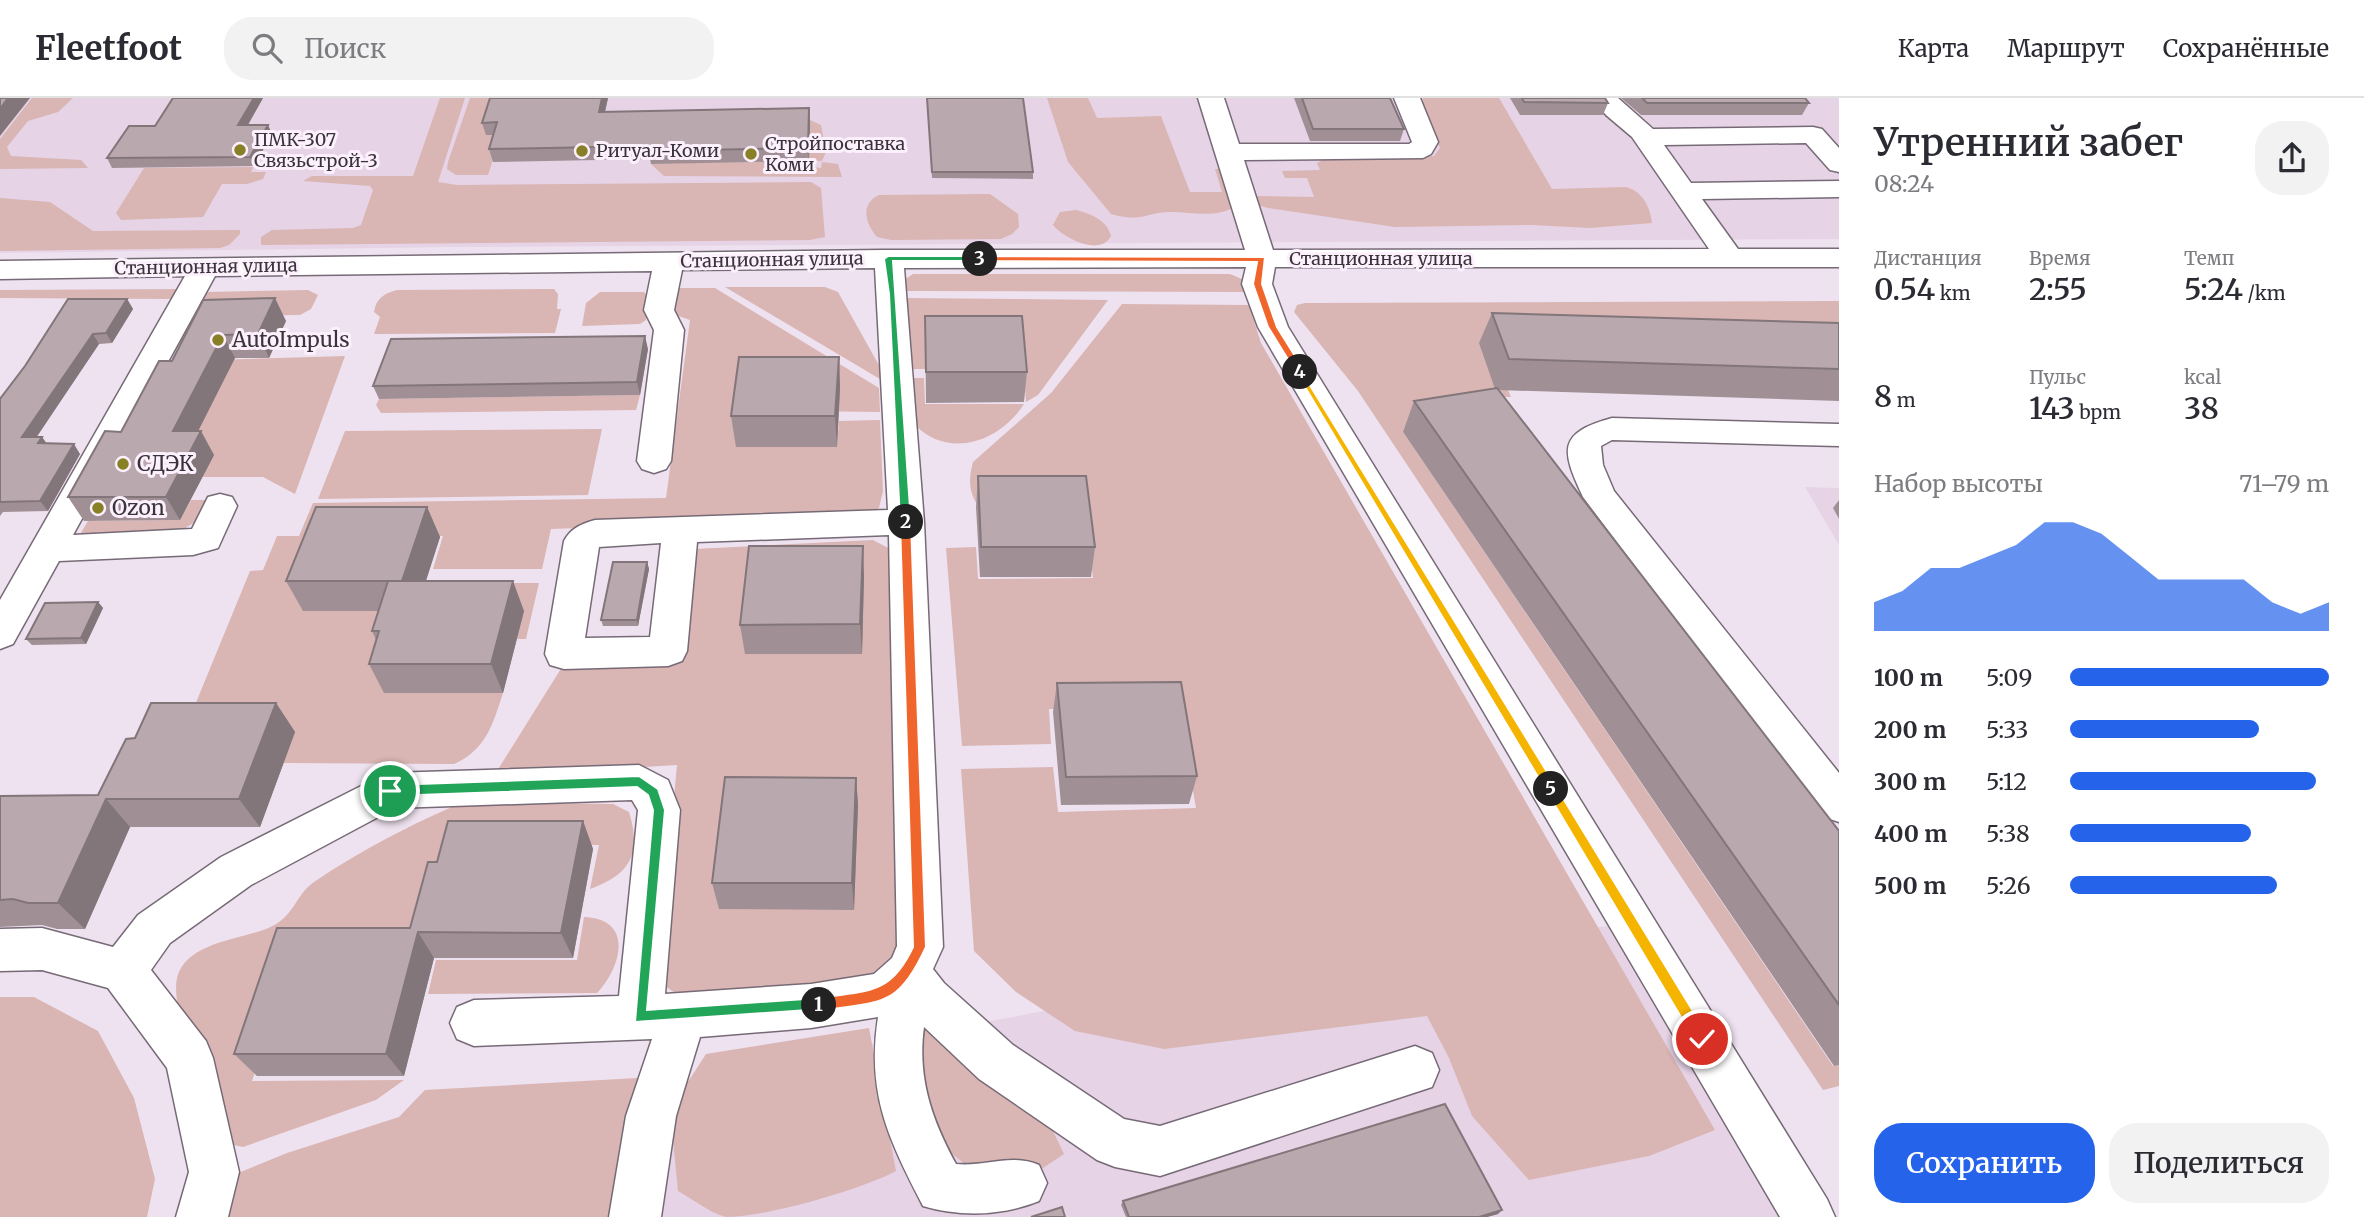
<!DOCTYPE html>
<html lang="ru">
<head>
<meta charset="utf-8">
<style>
  :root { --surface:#fff; --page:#f2f2f3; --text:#2b2b33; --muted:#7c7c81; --line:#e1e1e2; --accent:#2563eb }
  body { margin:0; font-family:Merriweather,serif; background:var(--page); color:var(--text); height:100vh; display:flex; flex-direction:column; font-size:26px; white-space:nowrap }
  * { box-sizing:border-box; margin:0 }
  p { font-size:23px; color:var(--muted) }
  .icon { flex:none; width:38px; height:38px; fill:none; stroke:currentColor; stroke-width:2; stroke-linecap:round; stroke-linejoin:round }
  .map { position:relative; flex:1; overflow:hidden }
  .sheet { display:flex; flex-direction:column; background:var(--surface); width:525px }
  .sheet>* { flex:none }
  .pin { position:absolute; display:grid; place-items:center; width:60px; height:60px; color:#fff; margin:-30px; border:4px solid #fff; border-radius:50%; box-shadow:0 2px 7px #0007 }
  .km { position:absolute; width:35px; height:35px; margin:-18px; border-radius:50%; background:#222; color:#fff; font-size:19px; line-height:35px; text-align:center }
  .round { display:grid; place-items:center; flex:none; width:74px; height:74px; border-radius:28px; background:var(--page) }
  .head { display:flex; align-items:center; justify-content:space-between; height:119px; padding:0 35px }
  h1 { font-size:38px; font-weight:600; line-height:52px }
  .figures { display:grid; grid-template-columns:repeat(3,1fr); gap:10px; height:119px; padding:7px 35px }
  .figures div { display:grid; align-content:center }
  .figures b { font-size:30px; font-weight:600 }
  .figures small { font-size:19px; font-weight:400 }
  .figures p { font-size:19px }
  .chart { height:196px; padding:14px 35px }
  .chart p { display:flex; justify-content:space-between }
  .chart svg { width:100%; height:126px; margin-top:7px; fill:var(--accent); opacity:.7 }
  .button { display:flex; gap:14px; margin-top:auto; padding:14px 35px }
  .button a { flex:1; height:80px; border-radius:28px; background:var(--accent); color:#fff; font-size:28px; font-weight:600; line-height:80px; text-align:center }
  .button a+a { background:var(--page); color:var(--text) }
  ul { padding:0 35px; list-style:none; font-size:23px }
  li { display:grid; grid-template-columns:112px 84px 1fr; align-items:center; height:52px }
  li i { height:18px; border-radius:9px; background:var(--accent) }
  header { display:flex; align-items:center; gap:42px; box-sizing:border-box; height:98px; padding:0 35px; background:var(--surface); border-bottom:2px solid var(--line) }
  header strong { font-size:33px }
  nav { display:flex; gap:38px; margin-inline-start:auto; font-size:24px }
  .search { width:490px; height:63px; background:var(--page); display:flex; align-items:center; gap:18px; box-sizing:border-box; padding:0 24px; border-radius:28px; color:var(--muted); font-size:26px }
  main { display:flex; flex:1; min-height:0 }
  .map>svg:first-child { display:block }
</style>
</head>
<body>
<header>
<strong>Fleetfoot</strong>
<div class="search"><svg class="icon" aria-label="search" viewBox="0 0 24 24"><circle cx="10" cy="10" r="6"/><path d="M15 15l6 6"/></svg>Поиск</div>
<nav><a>Карта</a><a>Маршрут</a><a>Сохранённые</a></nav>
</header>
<main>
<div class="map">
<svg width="1839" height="1119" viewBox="0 0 1839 1119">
  <rect width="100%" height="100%" fill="#efe2f0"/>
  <path fill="#e6d3e6" d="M0,0H1839V141L454,149L0,155Z
    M1805,389L1839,390V447Z
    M1607,828L1778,1119H417L682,982L1075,907Z"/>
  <path fill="#d9b5b3" d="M32,0H73L58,14L28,23L7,49L11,58L81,62L88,70L0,71V41Z
    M440,0H465L438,84L457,87L811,84L821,90L825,139L810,142L261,147V139L272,132L353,130L361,127L373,92L370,88L303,83L312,78H413Z
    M470,0H503L543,35L497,49L488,77H456L447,71L448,64Z
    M1047,0H1088L1097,20L1161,18L1190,94H1222L1215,71H1220L1233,110C1214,120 1192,114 1172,114C1145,114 1143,125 1111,116L1068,64Z
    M1423,0H1499L1552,91L1626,89C1642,93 1650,108 1652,125L1590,130L1532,127L1395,129L1268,110L1257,107L1250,98L1314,99L1307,80H1285L1282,73L1320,72L1317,65L1329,59L1434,58L1440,50L1423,12Z
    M810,22L821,27L826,54L822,63H809L808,69L821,70L822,64L838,66L842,79L664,78L651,66Z
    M253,69L251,74H266L263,81L247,86H222L203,119L121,122L116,115L144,70Z
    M990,96L1018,116L1019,129L1012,136L1001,141L891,142L877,139C865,125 860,106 879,97Z
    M0,100L50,104L93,133L240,132V136L229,147L220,150L0,153Z
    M1076,112C1091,116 1107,122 1111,138C1100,159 1064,140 1053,127L1060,114Z
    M913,176H1230L1249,184L1252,194L899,193L904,182Z
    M725,189H825L838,194L885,278V284Z
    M669,190H715L879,290L880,314L734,312L733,325L837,349L839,323L880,322L883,393L879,410L859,420L551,431L542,471H433L443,438H333L411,513L384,595H503C493,626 486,652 454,666L283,665L294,634L195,607L250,473L263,472L277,438H299L313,405L666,400L690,222L664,213Z
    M184,191L173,201L0,200V192Z
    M554,191L558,196L557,211H561L555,235L374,236L380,219L374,214C376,200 385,195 397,192Z
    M308,192L318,197L311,211L300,217L191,218L204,194Z
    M600,194H644L647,198L646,222L640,226L582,228L586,205Z
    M904,200L1108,202L1038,297L1026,304L1022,248H925V271H906Z
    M1839,203V257L1495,292H1508L1511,299L1479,298L1403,334L1833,968L1839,967V988L1823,992L1358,293L1294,214L1297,207L1305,205Z
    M1122,206L1249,207L1261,245L1715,1032L1649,1058L1529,1082L1472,1018L1449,960L1427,918L1164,951L1075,933L1016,894L974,853L961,671L1053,669L1058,714L1196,710L1178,609L1049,611L1051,646L962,648L946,450L976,449L978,481L1093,480L1084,405L977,406C968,392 969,379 973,364L1051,295Z
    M345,258L295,396L263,379H202L213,357L158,273L180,263Z
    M906,280H924L925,306H1024C999,345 947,362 913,325Z
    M640,297L636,312L381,315L376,307L379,301Z
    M602,331L588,397L318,401L345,333Z
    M191,402H207L199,422L176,435L78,440L88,423L180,422Z
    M873,442L892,452L896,854L887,871L865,883L675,895L662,886L658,872L677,667L510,677L497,673L562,569L677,566L688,456L694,451Z
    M425,485H539L526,541H517L523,513Z
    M464,704L613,706L629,714C642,756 630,777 590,791L599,747L459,746L432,851H295L252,983L404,982L376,1002L243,1049L229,1046C214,1008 169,918 177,880C186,845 237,842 266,831C295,820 294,798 314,784C358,754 415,724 464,704Z
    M584,819C635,821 621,870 597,895L428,896L436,862H577Z
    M0,899H34L98,933L134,1000L155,1081L147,1119H0Z
    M926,919L1051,1029L1064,1056L1040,1072L970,1070L951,1055L921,994L916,952Z
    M869,930L896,1073C860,1092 766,1119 726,1119C710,1115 693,1101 678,1093L673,1042L675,1004L706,956Z
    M655,979L618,1119H222L231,1078L287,1055L399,1019L425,992Z"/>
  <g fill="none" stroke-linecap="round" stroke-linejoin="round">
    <defs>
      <path id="minor" d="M1198,0H1224L1239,46H1409L1412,44L1394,0H1420L1438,44L1431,56L1423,60L1244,62L1273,152L1709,151L1632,39L1606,17L1592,0H1618L1653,31L1813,29L1822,31L1839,50V74L1830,72L1806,45L1664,47L1691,85L1839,83V99L1702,101L1738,151H1839V169H1275L1272,186L1288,229L1827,1101L1835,1119H1780L1258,229L1242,186L1246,169L904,170L924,424L943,849L933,871L944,885L1013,947L1124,1021L1160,1028L1415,948L1432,955L1439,972L1432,989L1160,1078L1115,1069L1097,1062L979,981L924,929C917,980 932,1022 956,1066C985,1069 1011,1055 1039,1067L1047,1085L1039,1103C1002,1118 960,1119 923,1108C889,1042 866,996 878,919L811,930L700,939L676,1018L661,1119H609L626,1018L652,941L474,948L457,941L450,925L457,909L474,902L619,898L638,712L632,702L395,710L251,787L170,845L151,872L206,943L213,960L239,1074L228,1119H176L189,1074L167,970L108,890L42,872L0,873V831L42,830L113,849L138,817L221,759L375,681L390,675L639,667L668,682L680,712L665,896L811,886L874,876L892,860L897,848L889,437L697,444L687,553L682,563L668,568L564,571L550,567L545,556L564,443C571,430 581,426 595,422L888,412L875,170L682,172L674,212L684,232L671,363L666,371L654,375L642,371L637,363L654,232L644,212L652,173L215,178L73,437L192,431L208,399L220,396L232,399L237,408L218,450L193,457L59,463L13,546L0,551V502L185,178L0,181V163L883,152H1245ZM661,445L650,539L585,540L599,449Z
        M1612,320L1839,326V348L1612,342L1601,348L1603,367L1614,393L1839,675V724L1824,719L1583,399C1561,352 1557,335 1612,320Z"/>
    </defs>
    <use href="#minor" stroke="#766a76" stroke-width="3"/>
    <use href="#minor" fill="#fff" fill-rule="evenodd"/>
  </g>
  <path fill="#a09096" d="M263,0L248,27L272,36L254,68L112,70L107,60L155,28Z
    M490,0H608L605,14L810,22L809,63L651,66L650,61L493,64L489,51L494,37H486L482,25Z
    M927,0L1033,74V81L932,80Z
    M1294,0H1390L1404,31L1400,43H1310Z
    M1510,0H1605L1608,5L1603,17H1520Z
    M1621,0H1805L1809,5L1802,17H1641Z
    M127,201L133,211L112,245L99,246L36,339H42L47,346L80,356L48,413L3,414L0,418V301L25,268Z
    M203,202L286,223L269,260H235L198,333L214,357L180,422L84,423L68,399L121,334L172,263Z
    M1492,215L1839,225V303L1498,292L1839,733V967L1834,968L1403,334L1414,303L1495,291L1479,245Z
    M925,218L1027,274L1024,304L926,305Z
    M648,251L640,297L379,301L373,288Z
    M839,259L840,290L837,349H736L731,318Z
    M978,378L1095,449L1091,479H980L976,409Z
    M1839,402V421L1833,410Z
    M427,409L440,439L426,483L524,513L503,595H384L369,566L376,542L372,533L378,513H303L286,483Z
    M647,464L649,471L638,528H603L601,522Z
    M864,478L862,556H745L740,527Z
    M98,504L103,510L86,546L32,547L26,541Z
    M1057,585L1197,678L1189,706L1061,707L1053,614Z
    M276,605L295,634L260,729H130L85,831H57L42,827L0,829V698L98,697L135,640Z
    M856,680L858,707L854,812L719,811L712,785Z
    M583,723L593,751L573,860H434L404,978H257L234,956L410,830L437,764Z
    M1123,1103L1498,1116L1487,1119H1126L1121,1107Z"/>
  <path fill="#82767a" d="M8,0H30L0,38V11Z
    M254,0H263L242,37L238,27Z
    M602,0H608L602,26L599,14Z
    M809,10L810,22L809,63L808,50Z
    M268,27L272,36L254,68L250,59Z
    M275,200L286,223L269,260L258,236Z
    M127,201L133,211L112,245L106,235Z
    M93,236L99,246L30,349L22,339Z
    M223,237L235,260L186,357L173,333Z
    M645,238L648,251L640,297L637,284Z
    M839,259L840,290L837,349L835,318Z
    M201,333L214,357L180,422L166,399Z
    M42,339L49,349L38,345Z
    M74,346L80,356L48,413L40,403Z
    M427,409L440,439L416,513L402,483Z
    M863,448L864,478L862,556L860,526Z
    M647,464L649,471L638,528L637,522Z
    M513,483L524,513L503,595L491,566Z
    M98,504L103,510L86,546L81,540Z
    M276,605L295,634L260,729L239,701Z
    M856,680L858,707L854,812L852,785Z
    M106,701L130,729L85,831L58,805Z
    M583,723L593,751L573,860L561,835Z
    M418,834L434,860L404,978L386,956Z
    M1502,1112L1498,1116L1487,1119H1479Z"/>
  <path fill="#baa8af" stroke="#82767a" stroke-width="2" d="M0,0H8L0,11Z
    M173,0H254L238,27H268L250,59L107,60L129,28H155Z
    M490,0H602L599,14L809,10L808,50L649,53L650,48L489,51L497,24L482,25Z
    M927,0H1023L1033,74H932Z
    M1302,0H1390L1404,31H1313Z
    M1522,0H1605L1608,5L1524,4Z
    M1642,0H1805L1809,5H1647Z
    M275,200L258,236L223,237L173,333H201L166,399H68L105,333L121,334L159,263H172L203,202Z
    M68,201H127L106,235L93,236L22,339H42L38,345L74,346L40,403L0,404V301L25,268Z
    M1492,215L1839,225V271L1509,261Z
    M925,218H1022L1027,274H926Z
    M645,238L637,284L373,288L391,241Z
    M739,259H839L835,318H731Z
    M1497,290L1839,733V907L1414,303Z
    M978,378H1086L1095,449H981Z
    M316,409H427L402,483H286Z
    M749,448H863L860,526L740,527Z
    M613,464H647L637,522H601Z
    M388,483H513L491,566H369L379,533H372Z
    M98,504L81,540L26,541L45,505Z
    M1181,584L1197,678L1066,679L1057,585Z
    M151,605H276L239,701H106L58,805H28L13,801L0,802V698L98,697L126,641L135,640Z
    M725,679L856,680L852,785H712Z
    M448,723H583L561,835L418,834L386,956H234L277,830H410L428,764H437Z
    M1445,1006L1502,1112L1479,1119H1129L1123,1103Z
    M1062,1109L1065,1119H1031Z"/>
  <path fill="#22a559" stroke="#fff" stroke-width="2" d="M639,678L658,691L665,712L647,912L819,900L826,907L823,911L635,924L653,712L648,697L637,689L390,698L384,693L390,687Z"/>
  <path fill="#f0652b" stroke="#fff" stroke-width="2" d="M906,420L911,424L926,849C898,911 881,903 819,913L812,907L819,900C867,892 890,898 913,849L900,424Z"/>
  <path fill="#22a559" stroke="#fff" stroke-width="2" d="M980,158L983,163H893L911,424L906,428L900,424L889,196L884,161L888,158Z"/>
  <path fill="#f0652b" stroke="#fff" stroke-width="2" d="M980,158L1265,159L1262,186L1277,229L1305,274L1297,276L1268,229L1253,186L1257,164L977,163Z"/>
  <path fill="#f5b400" stroke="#fff" stroke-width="2" d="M1300,271L1555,687V694H1547L1296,274Z"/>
  <path fill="#f5b400" stroke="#fff" stroke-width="2" d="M1551,685L1555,687L1707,936V946H1697L1547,694V687Z"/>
  <g fill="#878027" stroke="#fdf0fd" stroke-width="2.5">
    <circle cx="240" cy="52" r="7"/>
    <circle cx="582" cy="53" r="7"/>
    <circle cx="751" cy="56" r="7"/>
    <circle cx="218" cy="242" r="7"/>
    <circle cx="123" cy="366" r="7"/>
    <circle cx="98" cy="410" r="7"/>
  </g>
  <g text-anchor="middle" stroke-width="6" stroke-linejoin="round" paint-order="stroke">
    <g font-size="18" fill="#393439" stroke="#fdf0fd" text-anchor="start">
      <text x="254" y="48">ПМК-307<tspan x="254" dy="21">Связьстрой-3</tspan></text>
      <text x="765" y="52">Стройпоставка<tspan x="765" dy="21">Коми</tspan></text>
      <text x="596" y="59">Ритуал-Коми</text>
    </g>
    <g font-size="18" fill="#393439" stroke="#fdf0fd">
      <text x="1381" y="167">Станционная улица</text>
      <text transform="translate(772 162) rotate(-1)" y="6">Станционная улица</text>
      <text transform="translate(206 169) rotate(-1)" y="6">Станционная улица</text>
    </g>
    <g font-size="21" fill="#393439" stroke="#fdf0fd" text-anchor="start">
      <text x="232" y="249">AutoImpuls</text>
      <text x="137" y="373">СДЭК</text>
      <text x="112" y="417">Ozon</text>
    </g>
  </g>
</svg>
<div class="pin" style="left:390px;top:693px;background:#1e9e55"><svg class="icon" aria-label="arrive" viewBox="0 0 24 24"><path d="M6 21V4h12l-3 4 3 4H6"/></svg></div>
<div class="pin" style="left:1702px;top:941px;background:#d93025"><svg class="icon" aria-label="check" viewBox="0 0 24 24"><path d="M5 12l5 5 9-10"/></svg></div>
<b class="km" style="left:819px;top:907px">1</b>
<b class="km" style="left:906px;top:424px">2</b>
<b class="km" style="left:980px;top:161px">3</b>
<b class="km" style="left:1300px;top:274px">4</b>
<b class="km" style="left:1551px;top:691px">5</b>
</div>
<section class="sheet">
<div class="head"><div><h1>Утренний забег</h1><p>08:24</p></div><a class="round"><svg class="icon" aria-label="share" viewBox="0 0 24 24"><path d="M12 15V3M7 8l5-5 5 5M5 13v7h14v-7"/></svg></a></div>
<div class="figures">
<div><p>Дистанция</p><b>0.54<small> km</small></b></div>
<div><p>Время</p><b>2:55</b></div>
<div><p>Темп</p><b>5:24<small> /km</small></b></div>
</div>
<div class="figures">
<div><b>8<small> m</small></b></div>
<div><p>Пульс</p><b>143<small> bpm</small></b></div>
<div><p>kcal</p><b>38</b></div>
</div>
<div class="chart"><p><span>Набор высоты</span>71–79 m</p>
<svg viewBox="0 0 160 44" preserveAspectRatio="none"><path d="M0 44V34L10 30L20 22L30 22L40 18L50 14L60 6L70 6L80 10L90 18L100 26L110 26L120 26L130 26L140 34L150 38L160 34V44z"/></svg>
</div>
<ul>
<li><b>100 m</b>5:09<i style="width:100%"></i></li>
<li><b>200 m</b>5:33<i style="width:73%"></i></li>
<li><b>300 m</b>5:12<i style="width:95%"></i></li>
<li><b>400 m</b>5:38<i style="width:70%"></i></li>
<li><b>500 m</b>5:26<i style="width:80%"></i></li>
</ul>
<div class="button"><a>Сохранить</a><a>Поделиться</a></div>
</section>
</main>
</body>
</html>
